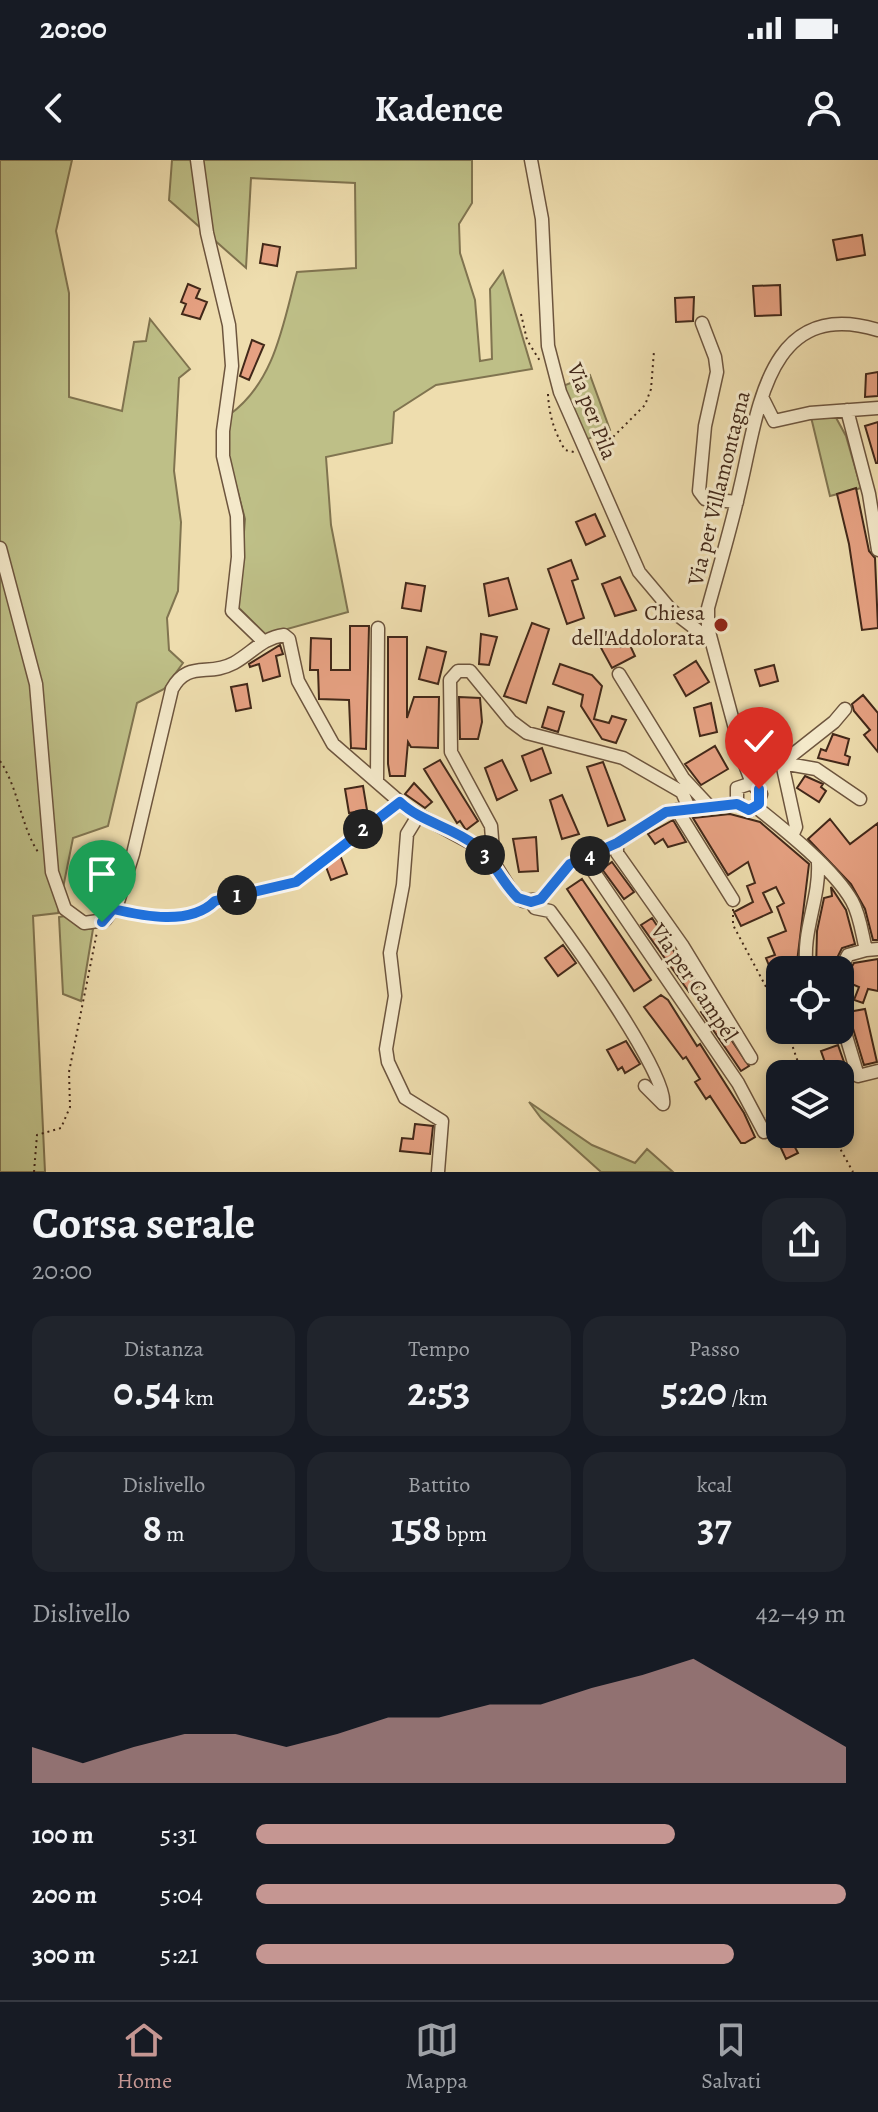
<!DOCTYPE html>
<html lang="it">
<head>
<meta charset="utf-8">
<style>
  :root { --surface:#171b24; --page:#20242c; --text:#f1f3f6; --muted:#9ea1a6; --line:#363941; --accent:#c59692 }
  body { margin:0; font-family:Alegreya,serif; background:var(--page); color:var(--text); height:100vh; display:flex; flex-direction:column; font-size:30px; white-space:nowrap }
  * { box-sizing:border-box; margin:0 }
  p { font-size:26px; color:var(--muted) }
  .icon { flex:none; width:44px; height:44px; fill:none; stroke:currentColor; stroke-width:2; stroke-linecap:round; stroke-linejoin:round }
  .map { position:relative; height:1012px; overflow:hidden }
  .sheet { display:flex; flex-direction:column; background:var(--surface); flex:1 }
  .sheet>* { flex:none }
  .tools { position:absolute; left:766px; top:796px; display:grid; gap:16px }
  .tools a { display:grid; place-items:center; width:88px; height:88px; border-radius:16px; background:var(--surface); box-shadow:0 4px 12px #0003; font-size:40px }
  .pin { position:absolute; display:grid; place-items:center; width:68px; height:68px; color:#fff; margin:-82px -34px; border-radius:50% 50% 50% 0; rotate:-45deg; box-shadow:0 0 8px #0007 }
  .pin .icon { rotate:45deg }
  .km { position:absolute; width:40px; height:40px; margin:-20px; border-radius:50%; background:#222; color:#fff; font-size:22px; line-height:40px; text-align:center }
  .round { display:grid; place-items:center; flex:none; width:84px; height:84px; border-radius:24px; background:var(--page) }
  .head { display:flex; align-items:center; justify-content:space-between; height:136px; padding:0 32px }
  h1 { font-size:44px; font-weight:700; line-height:60px }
  .figures { display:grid; grid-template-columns:repeat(3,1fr); gap:12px; height:136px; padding:8px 32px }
  .figures div { display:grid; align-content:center; border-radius:20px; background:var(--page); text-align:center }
  .figures b { font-size:40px; font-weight:700 }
  .figures small { font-size:22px; font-weight:400 }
  .figures p { font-size:22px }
  .chart { height:224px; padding:16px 32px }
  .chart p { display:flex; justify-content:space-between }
  .chart svg { width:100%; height:144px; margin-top:8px; fill:var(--accent); opacity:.7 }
  ul { padding:0 32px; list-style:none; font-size:26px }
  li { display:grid; grid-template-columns:128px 96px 1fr; align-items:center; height:60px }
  li i { height:20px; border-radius:10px; background:var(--accent) }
  .status { display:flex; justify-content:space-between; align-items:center; height:56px; padding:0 40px; background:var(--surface); direction:ltr }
  .status svg { height:22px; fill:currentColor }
  header { display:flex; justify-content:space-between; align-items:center; height:104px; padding:0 32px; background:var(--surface); font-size:36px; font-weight:700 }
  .tab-bar { display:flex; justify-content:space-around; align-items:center; height:112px; border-top:2px solid var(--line); background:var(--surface); font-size:22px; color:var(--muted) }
  .tab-bar a { display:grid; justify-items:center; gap:4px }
  .tab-bar .active { color:var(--accent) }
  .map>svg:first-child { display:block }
</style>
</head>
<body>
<div class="status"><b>20:00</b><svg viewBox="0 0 49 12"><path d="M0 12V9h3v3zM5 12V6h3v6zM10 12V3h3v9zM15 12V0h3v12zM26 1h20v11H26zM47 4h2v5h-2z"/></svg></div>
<header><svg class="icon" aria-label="back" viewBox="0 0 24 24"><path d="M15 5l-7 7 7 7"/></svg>Kadence<svg class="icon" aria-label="person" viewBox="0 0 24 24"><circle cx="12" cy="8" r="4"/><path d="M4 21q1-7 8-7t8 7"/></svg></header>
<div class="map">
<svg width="878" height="1012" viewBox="0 0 878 1012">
  <rect width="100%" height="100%" fill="#eeddae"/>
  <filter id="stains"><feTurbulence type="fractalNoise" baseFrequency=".0025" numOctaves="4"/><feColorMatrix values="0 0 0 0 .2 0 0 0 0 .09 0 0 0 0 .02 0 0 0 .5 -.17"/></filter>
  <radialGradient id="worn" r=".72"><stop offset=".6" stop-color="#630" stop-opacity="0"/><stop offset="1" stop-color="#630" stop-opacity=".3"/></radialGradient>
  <path fill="#bebf87" stroke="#807450" stroke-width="2" d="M0,0H72L56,71L69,133V237L122,251L134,182L146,181L150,159L190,209L179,218L174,311L181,362L178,431L167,458L169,490L183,503L164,529L137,543L108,666L73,678L58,753L33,756L45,1012H0Z
    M172,0H472V43L459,64L460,93L475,140L480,201L492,199L490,129L503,111L532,209L436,225L394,252L392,283L326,297L331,365L348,452L266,475L238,447L245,359L229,299V255C275,222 283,164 297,112L356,108L355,23L251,18L246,108L169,40Z
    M590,215L610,270L583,281L563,226Z
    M834,254L846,276L861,328L830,336L811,257Z
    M65,756L80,767L93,769L81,841L63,834L59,757Z
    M529,942L592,985L635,1003L647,989L673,1012H601L541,958Z"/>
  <path fill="#e6a182" stroke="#422819" stroke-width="2" d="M862,75L865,95L837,100L833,80Z
    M263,84L280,87L277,106L260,103Z
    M188,124L200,129L196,138L207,142L200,159L182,154L186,144L181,142Z
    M780,125L781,155L755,156L753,126Z
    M694,137L693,161L676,162L675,138Z
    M252,180L264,185L249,220L240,216Z
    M878,212V236L865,237L866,214Z
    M878,262V303H876L865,266Z
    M856,328L869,391L875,398L878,468L862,470L849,384L837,334Z
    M595,354L605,376L586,385L576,362Z
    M571,400L578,419L572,421L584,458L567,464L548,409Z
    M620,417L636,450L615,456L602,424Z
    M508,418L517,449L489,456L484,424Z
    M406,423L425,426L421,451L402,448Z
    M532,463L549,469L526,543L504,536Z
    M350,466H369L366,589L351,588L349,540L319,539L318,510H310L311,478L331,479V510H350Z
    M481,474L497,477L489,505L479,504Z
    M388,477H407V558L414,537H439L438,588L411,587L408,582L405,616H390L388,604Z
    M616,478L621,487L629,483L635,496L612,508L600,486Z
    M280,485L283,494L276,496L280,516L263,521L259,504L250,507L249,504Z
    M427,487L446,492L438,524L419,519Z
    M696,501L709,522L686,536L674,515Z
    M560,504L592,515L602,526L594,559L609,563L612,556L626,560L616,583L602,579L581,546L583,535L553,524Z
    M774,505L778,521L760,526L755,510Z
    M247,524L251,548L236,551L231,527Z
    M863,535L878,553V592L864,575L870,570L854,551L852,544Z
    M459,537L480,538L482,562L478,579H460Z
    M711,543L717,572L700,576L694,548Z
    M548,547L564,552L558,572L542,567Z
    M833,574L849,579L845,595L850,597L848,605L818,598L821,589L826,591Z
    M715,586L728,609L701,625L685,604Z
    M542,588L551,613L531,621L522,596Z
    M440,600L478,661L466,670L460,661L457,663L424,609Z
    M502,600L517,630L497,640L485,608Z
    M603,602L625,660L608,666L587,607Z
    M805,616L823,624L821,627L826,631L819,642L797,628Z
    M414,623L432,642L425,648L405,634Z
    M363,626L367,650L349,653L345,629Z
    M562,635L579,674L562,679L550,640Z
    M730,654L760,662L809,704L796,810H783L780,804L770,808L766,798L775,795L768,778L786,771L777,747L784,743L776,727L763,733L772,752L741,766L734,752L753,742L747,726L755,723L748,702L728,715L693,658Z
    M830,659L850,684L878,663V780H873L865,749L851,724L808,679Z
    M673,660L686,682L668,687L663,679L655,684L648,674Z
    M536,677L538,711L519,712L513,679Z
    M339,692L347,714L331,720L325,704Z
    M612,702L634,732L624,739L602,709Z
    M582,719L651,820L634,831L567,729Z
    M831,727L846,750L855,784L842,788L831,810H816L817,771L824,738L832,736Z
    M652,758L697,827L689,832L641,765Z
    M563,785L576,803L558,816L545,798Z
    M878,799V831L868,829L863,843L854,840L859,827L840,819L847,815L854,803Z
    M661,835L668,840L697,886L700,884L744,953L755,977L745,983H741L710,936L706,939L695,922L700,919L686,897L683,899L644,847Z
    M709,847L749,906L741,911L701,852Z
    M865,849L877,902L864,905L848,852Z
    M626,881L640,904L625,913L622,907L618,910L607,890Z
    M838,885L845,905L828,911L821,891Z
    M777,953L780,974H788L798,993L786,999L767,958Z
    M415,964L433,966L430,994L400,991L402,978L413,979Z"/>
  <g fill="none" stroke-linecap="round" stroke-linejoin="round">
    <defs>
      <path id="minor" d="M197,0L207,73L229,165L232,206L223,271V296L237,356L238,397L232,451L263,481
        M531,0L542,59L548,186L560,232L639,412L671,450L709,479
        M702,163L715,197L717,212L705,266L699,331L705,339L737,342
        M762,237L774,261L810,253L878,248
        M847,250L869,334L878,390
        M0,388L36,524L52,712L65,749L84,763L105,760L118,742L133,694L172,529C188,500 208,517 234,503C252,493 262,478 284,475L289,479L298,521L333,584L408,649L478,687L494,703L512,732L523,741L541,739L570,704L617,683L666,652L737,644
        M619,514L683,618L710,647
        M782,603L816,609L860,639
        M377,620L378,468
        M752,623L737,628V644L749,650L756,647C785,670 834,709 852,741C860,755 862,774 866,790L878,789
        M756,647L761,634L752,623L744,602L708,468V448C719,408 731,368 740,328C758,254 766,136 878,170
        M677,650L733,740
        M418,656L407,674L403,725L390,793L395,836L386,889L388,902L405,938L442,961L438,1012
        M358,674L400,642
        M792,676L796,667L782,603L834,562L845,549
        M617,683V693L682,785L751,898
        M585,699L738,923L764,972
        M494,703L491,666L451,592L450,520L458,511H470L511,561L527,573L623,598L682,632L689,648
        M531,742L535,748L550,751C571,779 670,917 663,944L645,926
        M807,810C801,772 820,740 818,703
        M840,810L848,795L866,790
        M840,856L858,916L878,911"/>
    </defs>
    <use href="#minor" stroke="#6d553e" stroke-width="15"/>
    <path stroke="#422819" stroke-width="2" stroke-dasharray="2 4" stroke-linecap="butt" d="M521,154L527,180L540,201
      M548,234C549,255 554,271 565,290L574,292
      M609,281L645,245L651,229L654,191
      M0,601C19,629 20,664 38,692
      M733,749V765L780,853
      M126,752C178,764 195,746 241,734C259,729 279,730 296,722C316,712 334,694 351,680
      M787,870L802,914
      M783,914L797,906
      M780,916L769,925L780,950
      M832,974L853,1012
      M34,1012L37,975L61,968L70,947L69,912L97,772"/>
    <use href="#minor" stroke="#f4e9ca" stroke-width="12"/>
  </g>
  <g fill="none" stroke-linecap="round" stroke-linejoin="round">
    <defs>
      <path id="route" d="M102,762L113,749C143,756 190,766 215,741L296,722L400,642C421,662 452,667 475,685C494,700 501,722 518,738L531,742L541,739L570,704L617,683L666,652L737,644L749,650L759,644V629"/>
    </defs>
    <use href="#route" stroke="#fff" stroke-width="16"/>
    <use href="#route" stroke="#1a73e8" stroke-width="10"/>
  </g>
  <circle fill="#8f2418" stroke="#f4e9ca" stroke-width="3" cx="721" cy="465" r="8"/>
  <g text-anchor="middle" stroke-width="6" stroke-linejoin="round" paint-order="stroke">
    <g font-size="22" fill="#422819" stroke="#f4e9ca">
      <text transform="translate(593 251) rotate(69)" y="8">Via per Pila</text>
      <text transform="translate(718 328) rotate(-76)" y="8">Via per Villamontagna</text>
      <text transform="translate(695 822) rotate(56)" y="8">Via per Campél</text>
    </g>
    <g font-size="22" fill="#422819" stroke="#f4e9ca" text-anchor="end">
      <text x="705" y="460">Chiesa<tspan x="705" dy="25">dell'Addolorata</tspan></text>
    </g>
  </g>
  <rect width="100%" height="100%" filter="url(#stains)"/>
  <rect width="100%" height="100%" fill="url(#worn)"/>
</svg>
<div class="tools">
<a><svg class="icon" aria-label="locate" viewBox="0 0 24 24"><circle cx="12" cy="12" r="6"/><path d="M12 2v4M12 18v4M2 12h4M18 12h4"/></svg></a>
<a><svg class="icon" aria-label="layers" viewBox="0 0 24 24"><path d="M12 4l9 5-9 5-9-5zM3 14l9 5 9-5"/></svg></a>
</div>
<div class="pin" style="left:102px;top:762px;background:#1e9e55"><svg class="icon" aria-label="arrive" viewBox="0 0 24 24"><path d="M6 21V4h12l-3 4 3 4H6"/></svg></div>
<div class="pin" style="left:759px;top:629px;background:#d93025"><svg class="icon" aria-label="check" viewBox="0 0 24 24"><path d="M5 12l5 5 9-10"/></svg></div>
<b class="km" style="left:237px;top:735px">1</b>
<b class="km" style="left:363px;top:669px">2</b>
<b class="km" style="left:485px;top:695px">3</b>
<b class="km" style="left:590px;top:696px">4</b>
</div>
<section class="sheet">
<div class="head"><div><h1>Corsa serale</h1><p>20:00</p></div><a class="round"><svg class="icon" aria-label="share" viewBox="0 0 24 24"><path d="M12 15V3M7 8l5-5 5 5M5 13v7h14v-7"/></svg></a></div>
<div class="figures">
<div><p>Distanza</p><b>0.54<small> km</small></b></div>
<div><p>Tempo</p><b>2:53</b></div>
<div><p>Passo</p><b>5:20<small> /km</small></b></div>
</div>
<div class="figures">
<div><p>Dislivello</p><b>8<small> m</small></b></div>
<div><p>Battito</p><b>158<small> bpm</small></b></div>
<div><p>kcal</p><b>37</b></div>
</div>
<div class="chart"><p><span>Dislivello</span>42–49 m</p>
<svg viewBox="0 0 160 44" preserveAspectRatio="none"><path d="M0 44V33L10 38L20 33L30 29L40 29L50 33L60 29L70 24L80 24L90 20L100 20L110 15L120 11L130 6L140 15L150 24L160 33V44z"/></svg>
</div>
<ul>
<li><b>100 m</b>5:31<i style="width:71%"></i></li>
<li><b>200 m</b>5:04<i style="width:100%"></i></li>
<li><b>300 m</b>5:21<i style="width:81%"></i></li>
</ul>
</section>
<nav class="tab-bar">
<a class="active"><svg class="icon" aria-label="home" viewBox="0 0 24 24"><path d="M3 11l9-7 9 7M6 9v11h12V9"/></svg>Home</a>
<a><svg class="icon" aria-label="map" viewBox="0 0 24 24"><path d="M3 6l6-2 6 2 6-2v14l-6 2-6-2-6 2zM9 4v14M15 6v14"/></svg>Mappa</a>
<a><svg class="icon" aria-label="saved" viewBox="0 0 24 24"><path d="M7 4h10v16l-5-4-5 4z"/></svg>Salvati</a>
</nav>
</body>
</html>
